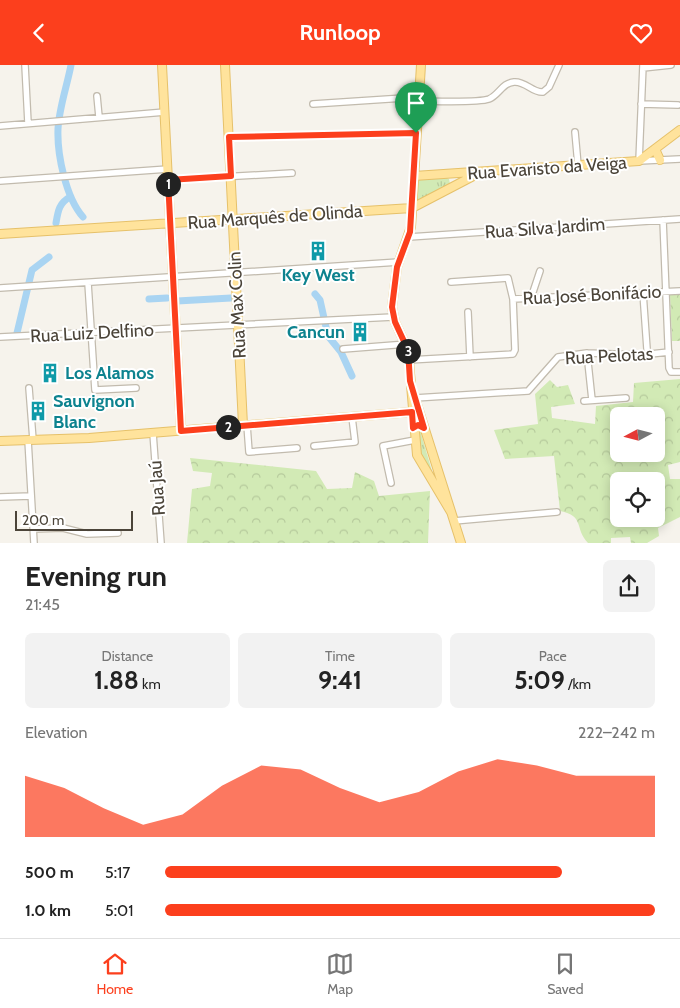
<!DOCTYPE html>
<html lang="en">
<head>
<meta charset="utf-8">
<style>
  :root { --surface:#fff; --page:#f2f2f2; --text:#222; --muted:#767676; --line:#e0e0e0; --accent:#fc3f1d }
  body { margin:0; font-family:Cabin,sans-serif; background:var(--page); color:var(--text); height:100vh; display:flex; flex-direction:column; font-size:19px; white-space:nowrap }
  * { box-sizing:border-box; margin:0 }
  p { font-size:16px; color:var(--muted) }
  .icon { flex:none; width:28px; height:28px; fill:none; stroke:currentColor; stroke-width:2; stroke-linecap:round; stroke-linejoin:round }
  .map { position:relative; height:478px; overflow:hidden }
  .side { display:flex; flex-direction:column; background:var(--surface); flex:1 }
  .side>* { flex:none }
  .needle { width:32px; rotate:263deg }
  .controls { position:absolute; left:610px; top:342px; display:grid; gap:10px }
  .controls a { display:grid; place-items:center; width:55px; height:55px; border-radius:8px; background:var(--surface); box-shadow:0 2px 12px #0003; font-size:25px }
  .scale { position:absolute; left:15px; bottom:12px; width:118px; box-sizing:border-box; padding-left:5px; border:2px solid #4b4439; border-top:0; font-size:14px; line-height:18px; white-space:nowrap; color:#4b4439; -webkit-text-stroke:4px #fff; paint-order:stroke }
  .pin { position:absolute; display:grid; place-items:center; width:42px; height:42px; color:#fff; margin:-51px -21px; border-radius:50% 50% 50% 0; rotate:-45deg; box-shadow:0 0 5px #0007 }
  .pin .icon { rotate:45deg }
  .km { position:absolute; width:25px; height:25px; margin:-12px; border-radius:50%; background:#222; color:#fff; font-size:14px; line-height:25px; text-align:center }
  .round { display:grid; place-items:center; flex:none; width:52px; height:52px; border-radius:8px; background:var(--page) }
  .overview { display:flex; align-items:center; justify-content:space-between; height:85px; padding:0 25px }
  h1 { font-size:28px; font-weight:700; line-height:38px }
  .stats { display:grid; grid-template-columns:repeat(3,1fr); gap:8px; height:85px; padding:5px 25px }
  .stats div { display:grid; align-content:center; border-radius:8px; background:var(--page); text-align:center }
  .stats b { font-size:25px; font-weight:700 }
  .stats small { font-size:14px; font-weight:400 }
  .stats p { font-size:14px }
  .chart { height:140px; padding:10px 25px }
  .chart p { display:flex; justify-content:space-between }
  .chart svg { width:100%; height:90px; margin-top:5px; fill:var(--accent); opacity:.7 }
  ul { padding:0 25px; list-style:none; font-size:16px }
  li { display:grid; grid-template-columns:80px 60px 1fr; align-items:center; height:38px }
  li i { height:12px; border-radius:6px; background:var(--accent) }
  header { display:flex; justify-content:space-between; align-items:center; height:65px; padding:0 25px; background:var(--accent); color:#fff; font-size:22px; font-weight:700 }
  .dock { display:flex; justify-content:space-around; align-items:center; height:70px; border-top:1px solid var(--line); background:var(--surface); font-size:14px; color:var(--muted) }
  .dock a { display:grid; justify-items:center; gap:2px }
  .dock .current { color:var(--accent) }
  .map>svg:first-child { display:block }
</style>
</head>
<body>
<header><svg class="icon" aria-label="back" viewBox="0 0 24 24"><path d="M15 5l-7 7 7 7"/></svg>Runloop<svg class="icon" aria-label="heart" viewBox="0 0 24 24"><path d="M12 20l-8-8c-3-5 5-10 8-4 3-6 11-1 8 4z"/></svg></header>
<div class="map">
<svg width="680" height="478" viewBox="0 0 680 478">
  <defs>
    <pattern id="forest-crowns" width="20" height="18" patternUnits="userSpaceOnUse" patternTransform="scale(1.25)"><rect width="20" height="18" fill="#d2eab5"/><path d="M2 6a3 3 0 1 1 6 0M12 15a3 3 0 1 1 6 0" fill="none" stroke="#b6ca9c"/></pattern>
    <pattern id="park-tufts" width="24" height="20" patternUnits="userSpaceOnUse" patternTransform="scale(1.25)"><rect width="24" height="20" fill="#d2eab5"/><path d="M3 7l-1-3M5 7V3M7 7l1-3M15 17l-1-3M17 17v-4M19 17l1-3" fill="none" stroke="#b6ca9c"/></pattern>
  </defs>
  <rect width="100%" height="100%" fill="#f6f3ec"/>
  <path fill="url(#forest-crowns)" fill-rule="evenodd" d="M680,228V276H672L670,230Z
    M680,314V397L668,400L670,414H680V452L658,463L659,471L647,478H631L630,472L611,473V478H588C574,463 585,451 560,446L554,391L505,394L494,365L538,359L535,329L550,315L557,322L568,320L575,339L551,342L552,353L595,359L596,341L633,337L634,318ZM656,351V389H619V351ZM656,416V454H619V416Z
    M190,393L316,406L327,424L352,423L355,407L374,416L379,431L430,426L428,478H187L192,424L210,421L212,408L193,406Z"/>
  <path fill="url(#park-tufts)" d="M445,112L449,114L450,119L416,136L417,116L421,114Z
    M417,364L420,365L434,413L421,397Z"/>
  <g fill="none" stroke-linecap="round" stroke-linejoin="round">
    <path stroke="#a9d4f2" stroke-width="7" d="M71,0C67,21 59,43 58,64C57,90 66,133 83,152
      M56,158C58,146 59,138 70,132
      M315,229L320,235L328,271L341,287L352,311
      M149,234L167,233
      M177,236L231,233
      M17,268L32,205L49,192"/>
    <defs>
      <path id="minor" d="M25,0L28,58
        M643,0L639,96L680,94
        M643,3L671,0
        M97,31L99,52
        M418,36C433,36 478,38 489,34C499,30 502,18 514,17C526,16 532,28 543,27L549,22L559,0
        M313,39L419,32
        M641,39L678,40
        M0,61L165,47
        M575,67L578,100
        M229,72L416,68
        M168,115L292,108
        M0,116L168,104
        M663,155L669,303L671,307H680
        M409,172L680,154
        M451,217L508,213L513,234
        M88,218L95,325L136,323
        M0,223L399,197
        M643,228L647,284
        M531,233L540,206
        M468,247L470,292
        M0,272L393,252
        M343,284L407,279
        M587,288L592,335
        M409,295L513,289L515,285L513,234L680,226
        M29,323L33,375
        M415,333L528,326L558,292L587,288L641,290L669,287
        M584,336L626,333
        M247,360L249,387L297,383
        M153,368L161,478
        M28,375L34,478
        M314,381L355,377L352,352
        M391,418L383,381L415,375
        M0,432L31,431
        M454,456L557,447
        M33,464L63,463L87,469L118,468"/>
      <path id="major" d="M162,0L181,366
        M225,0L243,360
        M421,0L411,162L397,202L392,242L395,257L408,285L417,390L451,447
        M655,84L660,95
        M414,111L639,96L680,65
        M0,169L412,143L481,107
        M414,330L461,478
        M0,376L89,373L412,347"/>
    </defs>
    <use href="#minor" stroke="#c2bbae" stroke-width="8"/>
    <use href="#major" stroke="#e6c16a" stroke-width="10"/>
    <use href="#minor" stroke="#fff" stroke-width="5.5"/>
    <use href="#major" stroke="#ffe39c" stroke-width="8"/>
  </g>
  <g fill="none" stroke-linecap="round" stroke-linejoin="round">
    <defs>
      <path id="route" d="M416,68L410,167L397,202L392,242L395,257L408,285L410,316L424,363L418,360L413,363L412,347L181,366L168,115L231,111L229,72Z"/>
    </defs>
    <use href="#route" stroke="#fff" stroke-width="10"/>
    <use href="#route" stroke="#fc3f1d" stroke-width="6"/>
  </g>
  <defs>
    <symbol id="building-bare" viewBox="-9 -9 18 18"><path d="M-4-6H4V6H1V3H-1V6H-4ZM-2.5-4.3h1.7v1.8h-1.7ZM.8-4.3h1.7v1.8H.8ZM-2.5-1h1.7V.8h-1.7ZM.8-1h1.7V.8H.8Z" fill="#0f9aa8" stroke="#fff" stroke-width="2.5" paint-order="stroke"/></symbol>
  </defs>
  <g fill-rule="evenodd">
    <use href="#building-bare" x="304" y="172" width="28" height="28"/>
    <use href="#building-bare" x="346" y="253" width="28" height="28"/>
    <use href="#building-bare" x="36" y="294" width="28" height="28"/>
    <use href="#building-bare" x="24" y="332" width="28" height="28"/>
  </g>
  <g text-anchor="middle" stroke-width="4" stroke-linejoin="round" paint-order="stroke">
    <g font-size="18" fill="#4b4439" stroke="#fff">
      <text transform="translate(547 103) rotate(-4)" y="6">Rua Evaristo da Veiga</text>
      <text transform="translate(275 152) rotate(-4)" y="6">Rua Marquês de Olinda</text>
      <text transform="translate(545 163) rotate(-4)" y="6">Rua Silva Jardim</text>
      <text transform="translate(592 230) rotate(-3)" y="6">Rua José Bonifácio</text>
      <text transform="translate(237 240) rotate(-93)" y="6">Rua Max Colin</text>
      <text transform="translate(92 268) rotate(-3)" y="6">Rua Luiz Delfino</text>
      <text transform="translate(609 291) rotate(-3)" y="6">Rua Pelotas</text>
      <text transform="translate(157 423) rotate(-94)" y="6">Rua Jaú</text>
    </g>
    <g font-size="18" font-weight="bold" fill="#0d838f" stroke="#fff" text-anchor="start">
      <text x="318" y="216" text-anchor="middle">Key West</text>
      <text x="345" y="273" text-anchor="end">Cancun</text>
      <text x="65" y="314">Los Alamos</text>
      <text x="53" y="342">Sauvignon<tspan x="53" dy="21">Blanc</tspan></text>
    </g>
  </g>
</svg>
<div class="controls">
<a><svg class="needle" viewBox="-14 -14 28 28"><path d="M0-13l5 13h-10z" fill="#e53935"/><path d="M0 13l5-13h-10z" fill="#767676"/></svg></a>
<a><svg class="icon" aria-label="locate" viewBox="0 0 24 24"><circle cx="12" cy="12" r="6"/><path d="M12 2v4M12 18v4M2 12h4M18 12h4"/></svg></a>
</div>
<div class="scale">200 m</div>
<div class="pin" style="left:416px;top:68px;background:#1e9e55"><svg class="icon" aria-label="arrive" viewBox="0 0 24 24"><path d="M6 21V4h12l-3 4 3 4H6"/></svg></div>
<b class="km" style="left:168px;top:119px">1</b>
<b class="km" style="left:228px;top:362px">2</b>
<b class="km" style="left:408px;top:286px">3</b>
</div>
<section class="side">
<div class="overview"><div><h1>Evening run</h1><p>21:45</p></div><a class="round"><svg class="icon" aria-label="share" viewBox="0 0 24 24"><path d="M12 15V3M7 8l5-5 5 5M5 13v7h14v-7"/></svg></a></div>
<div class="stats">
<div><p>Distance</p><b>1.88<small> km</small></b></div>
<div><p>Time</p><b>9:41</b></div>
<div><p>Pace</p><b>5:09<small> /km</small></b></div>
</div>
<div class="chart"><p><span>Elevation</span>222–242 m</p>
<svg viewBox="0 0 160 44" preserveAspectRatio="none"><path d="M0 44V14L10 20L20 30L30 38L40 33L50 19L60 9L70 11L80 20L90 27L100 22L110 12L120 6L130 9L140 14L150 14L160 14V44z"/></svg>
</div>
<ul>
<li><b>500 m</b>5:17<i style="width:81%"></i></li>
<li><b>1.0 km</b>5:01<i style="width:100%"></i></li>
</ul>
</section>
<nav class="dock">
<a class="current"><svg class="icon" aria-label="home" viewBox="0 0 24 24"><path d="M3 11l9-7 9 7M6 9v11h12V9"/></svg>Home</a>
<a><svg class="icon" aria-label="map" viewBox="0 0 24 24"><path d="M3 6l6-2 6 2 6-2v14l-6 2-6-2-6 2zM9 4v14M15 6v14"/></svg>Map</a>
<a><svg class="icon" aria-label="saved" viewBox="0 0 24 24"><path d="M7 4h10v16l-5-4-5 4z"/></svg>Saved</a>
</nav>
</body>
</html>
